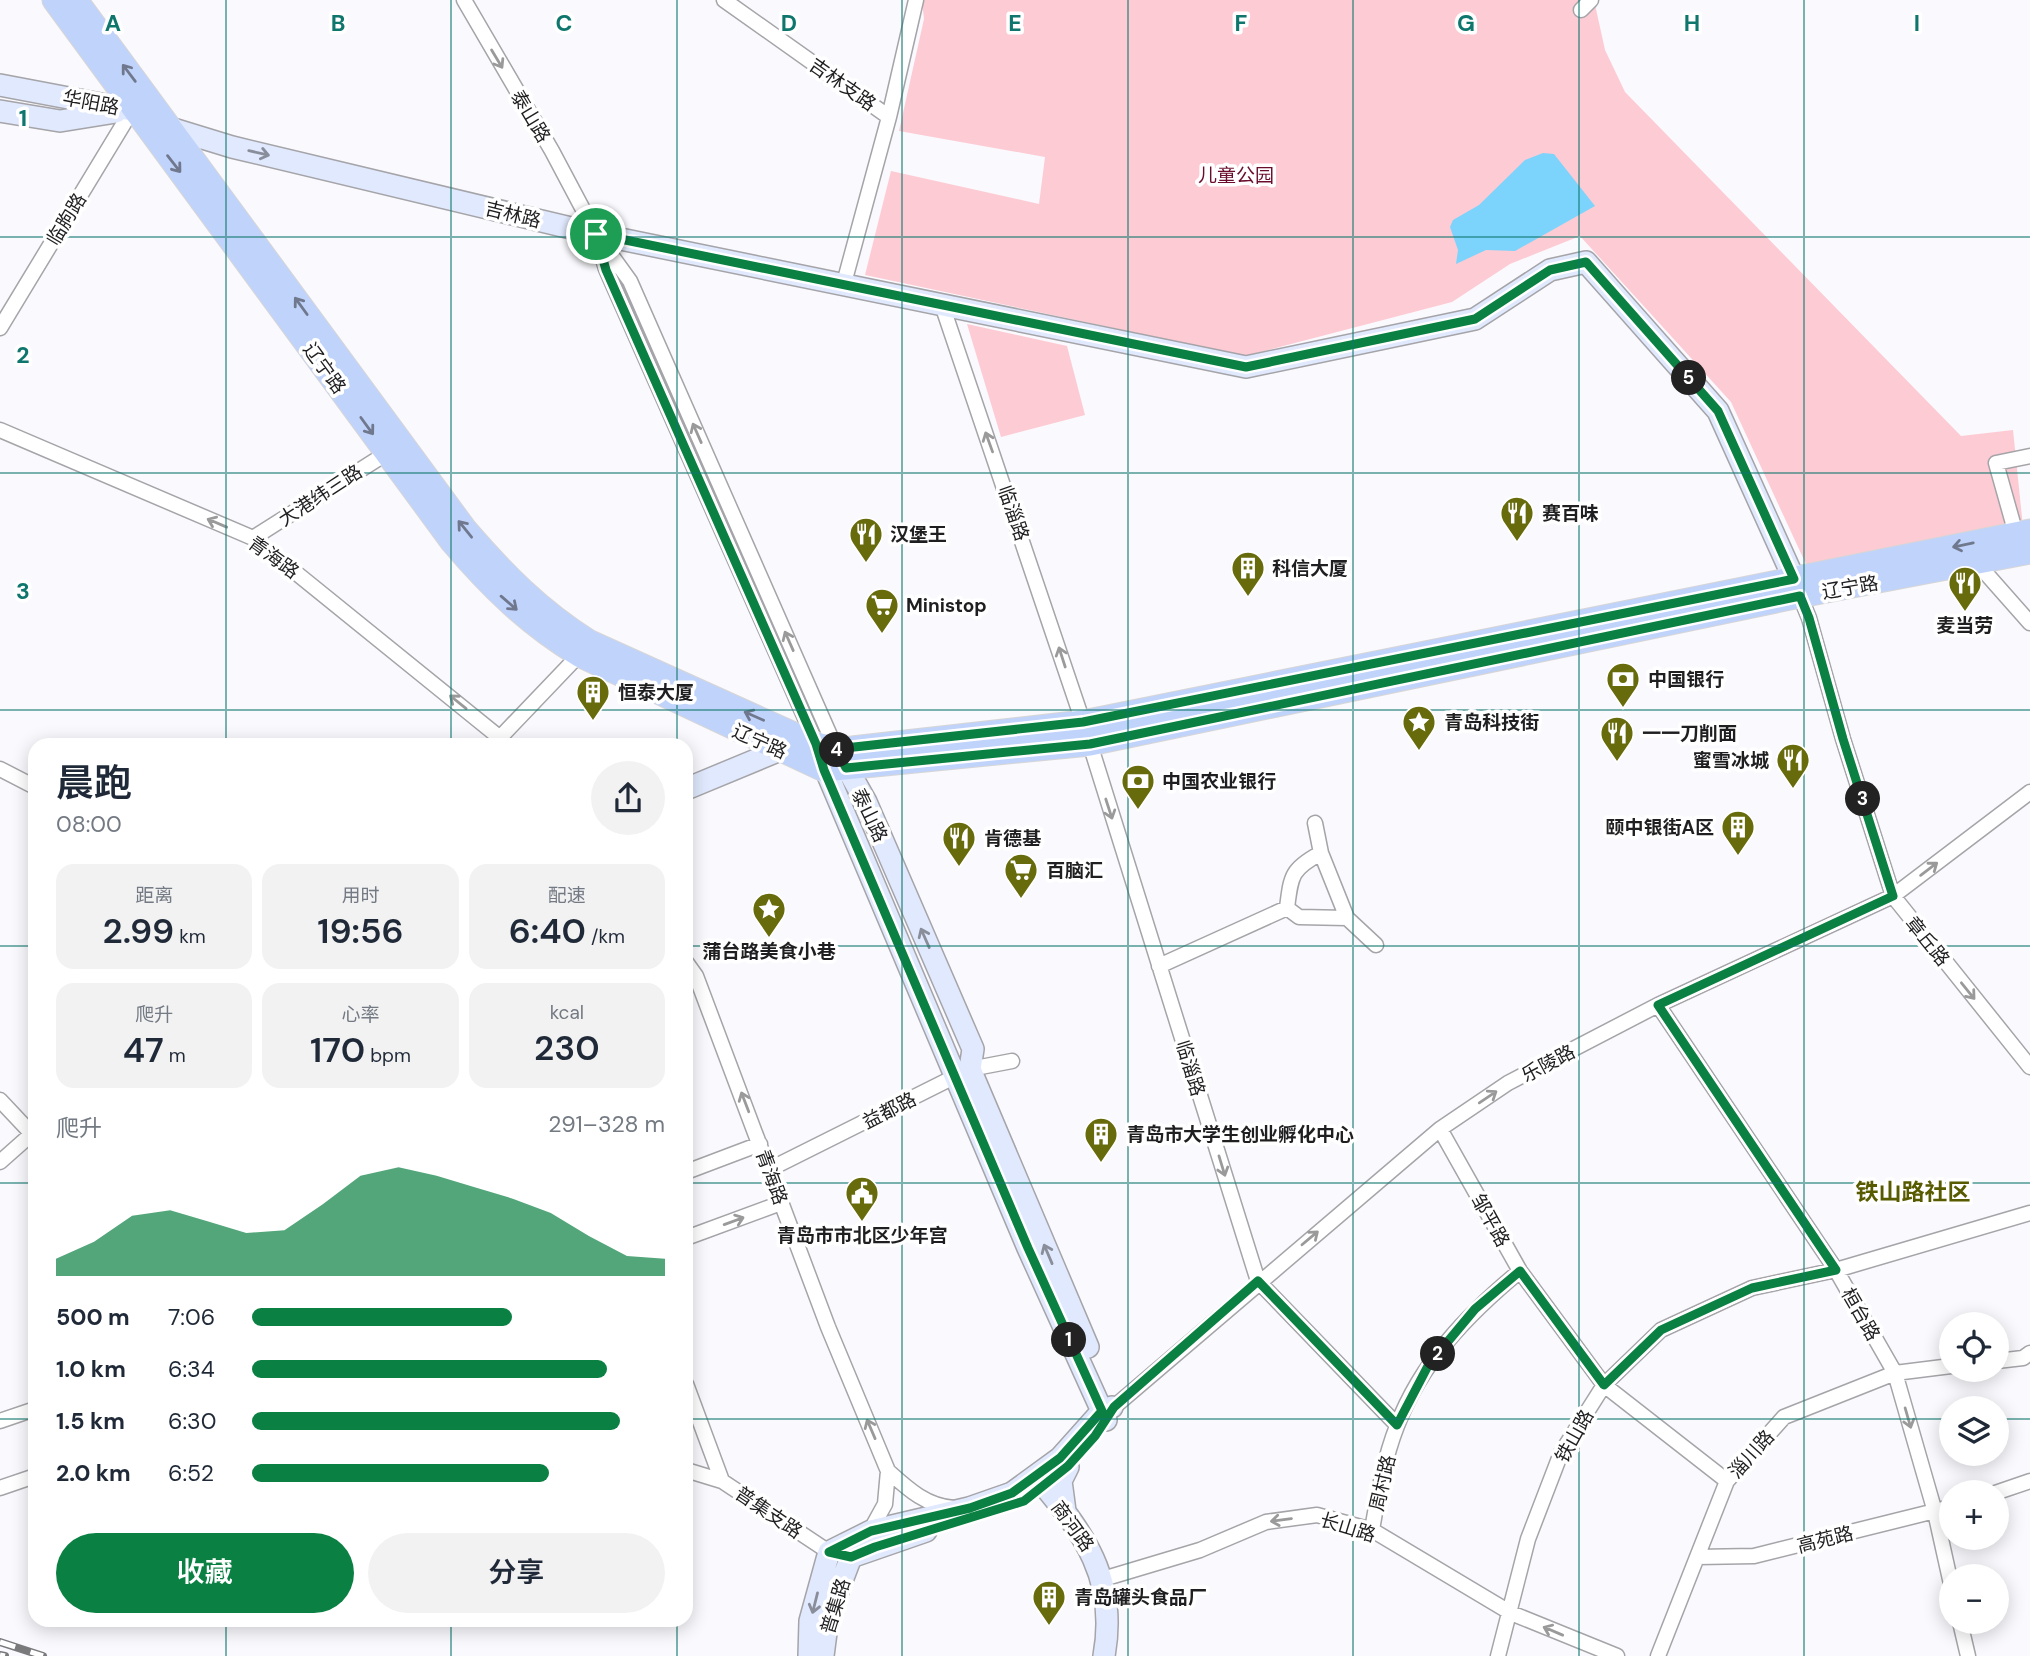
<!DOCTYPE html>
<html lang="zh">
<head>
<meta charset="utf-8">
<style>
  :root { --surface:#fff; --page:#f2f2f3; --text:#1f2937; --muted:#747a83; --accent:#0b8043 }
  body { margin:0; font-family:"DM Sans","Noto Sans SC",sans-serif; background:var(--page); color:var(--text); height:100vh; display:flex; flex-direction:column; font-size:26px; white-space:nowrap }
  * { box-sizing:border-box; margin:0 }
  p { font-size:23px; color:var(--muted) }
  .icon { flex:none; width:38px; height:38px; fill:none; stroke:currentColor; stroke-width:2; stroke-linecap:round; stroke-linejoin:round }
  .map { position:relative; flex:1; overflow:hidden }
  .sheet { position:absolute; left:28px; top:738px; width:665px; height:889px; display:flex; flex-direction:column; background:var(--surface); border-radius:21px; box-shadow:0 4px 18px #0003 }
  .sheet>* { flex:none }
  .fabs { position:absolute; left:1939px; top:1312px; display:grid; gap:14px }
  .fabs a { display:grid; place-items:center; width:70px; height:70px; border-radius:50%; background:var(--surface); box-shadow:0 4px 18px #0003; font-size:35px }
  .pin { position:absolute; display:grid; place-items:center; width:60px; height:60px; color:#fff; margin:-30px; border:4px solid #fff; border-radius:50%; box-shadow:0 2px 7px #0007 }
  .km { position:absolute; width:35px; height:35px; margin:-18px; border-radius:50%; background:#222; color:#fff; font-size:19px; line-height:35px; text-align:center }
  .round { display:grid; place-items:center; flex:none; width:74px; height:74px; border-radius:37px; background:var(--page) }
  .head { display:flex; align-items:center; justify-content:space-between; height:119px; padding:0 28px }
  h1 { font-size:38px; font-weight:600; line-height:52px }
  .stats { display:grid; grid-template-columns:repeat(3,1fr); gap:10px; height:119px; padding:7px 28px }
  .stats div { display:grid; align-content:center; border-radius:18px; background:var(--page); text-align:center }
  .stats b { font-size:35px; font-weight:600 }
  .stats small { font-size:19px; font-weight:400 }
  .stats p { font-size:19px }
  .chart { height:196px; padding:14px 28px }
  .chart p { display:flex; justify-content:space-between }
  .chart svg { width:100%; height:126px; margin-top:7px; fill:var(--accent); opacity:.7 }
  .primary-button { display:flex; gap:14px; margin-top:auto; padding:14px 28px }
  .primary-button a { flex:1; height:80px; border-radius:42px; background:var(--accent); color:#fff; font-size:28px; font-weight:600; line-height:80px; text-align:center }
  .primary-button a+a { background:var(--page); color:var(--text) }
  ul { padding:0 28px; list-style:none; font-size:23px }
  li { display:grid; grid-template-columns:112px 84px 1fr; align-items:center; height:52px }
  li i { height:18px; border-radius:9px; background:var(--accent) }
  .map>svg:first-child { display:block }
</style>
</head>
<body>
<div class="map">
<svg width="2030" height="1656" viewBox="0 0 2030 1656">
  <rect width="100%" height="100%" fill="#faf9fd"/>
  <path fill="#fdcbd3" d="M922,0H1594L1605,50L1625,92L1961,436L2013,430L2024,537L1811,575L1731,402L1580,236L1510,264L1452,302L1245,356L865,275L891,171L1039,204L1045,157L899,131L924,19Z
    M967,324L1067,346L1085,415L1001,437Z"/>
  <path fill="#7cd4fc" d="M1543,153L1554,154L1595,206L1515,251L1486,250L1456,264L1458,250L1450,227L1453,220L1479,205L1525,160Z"/>
  <g fill="none" stroke-linecap="round" stroke-linejoin="round">
    <defs>
      <path id="street" d="M464,0L552,151L596,234L630,281L836,749
        M724,0L889,117L844,283
        M1581,10L1591,0
        M889,117L916,0
        M598,242L606,269L816,743
        M942,305L1083,722
        M0,328L132,110
        M0,430L253,538L510,746
        M2016,534L1996,463L2030,456
        M253,538L387,453
        M1976,562L2030,623
        M1800,596L1809,618L1843,739L1893,896L2030,1067
        M1090,744L1258,1281L1397,1425
        M492,746L579,655
        M0,769L35,787
        M1315,823L1321,853L1347,918L1376,945
        M1321,853C1291,869 1291,876 1287,908L1299,917L1347,918
        M686,962L696,976L828,1327L888,1471L885,1504L869,1533
        M1159,966L1287,908
        M1658,1005L1836,1270L1895,1373L1935,1512L1951,1584
        M0,1100L32,1134
        M1440,1129L1520,1271L1604,1385L1727,1481
        M0,1162L35,1131
        M770,1169L970,1069L1012,1061
        M686,1172L760,1144
        M686,1238L781,1203
        M1997,1361L2023,1358L2030,1353
        M686,1384L722,1481
        M1114,1407L1440,1129L1508,1083L1658,1005L1893,896L2030,792
        M0,1421L35,1409
        M686,1470L722,1481L829,1552L836,1553
        M888,1471C908,1489 926,1506 954,1508
        M0,1488L35,1476
        M1995,1493L2030,1481
        M1372,1530C1378,1495 1384,1459 1397,1426C1421,1362 1468,1314 1520,1271
        M1697,1557L1754,1556L1951,1507
        M1103,1579L1200,1550L1266,1522L1317,1515L1372,1530L1511,1613L1617,1656
        M1960,1622L1968,1656
        M1498,1656L1528,1539L1561,1453L1604,1385L1661,1330L1752,1288L1836,1270L2030,1213
        M1658,1656L1727,1481L1784,1417L1895,1373L1951,1366"/>
      <path id="secondary" d="M0,85L132,110L170,128L232,147L596,234L1246,367L1475,319L1550,270L1586,262L1718,411L1794,579
        M0,111L60,121L116,112
        M819,754L1028,1248L1106,1420
        M839,754L866,802L973,1049L970,1069L1088,1347
        M686,789L780,750L791,748
        M1036,1476C1084,1533 1118,1579 1104,1656
        M1065,1511L1061,1481L1068,1467
        M809,1656L810,1621L829,1552L871,1531L969,1508L1012,1493L1060,1458L1102,1411L1112,1407
        M823,1656L828,1617L851,1557L926,1531"/>
      <path id="primary" d="M54,0L452,542C490,587 528,624 579,655L824,770L1090,744L1800,596L2030,552
        M76,0L465,529C503,573 540,611 590,642L816,744L836,749L852,748L1083,722L2030,531"/>
    </defs>
    <use href="#street" stroke="#a5a4a8" stroke-width="17"/>
    <use href="#secondary" stroke="#a5a4a8" stroke-width="24"/>
    <use href="#primary" stroke="#d7d6d7" stroke-width="25"/>
    <use href="#street" stroke="#fff" stroke-width="14"/>
    <use href="#secondary" stroke="#e0e9fd" stroke-width="21"/>
    <use href="#primary" stroke="#c0d3fb" stroke-width="23"/>
    <defs>
      <path id="rail" d="M0,1642L43,1656
        M0,1655L5,1656"/>
    </defs>
    <use href="#rail" stroke="#7a797c" stroke-width="8"/>
    <use href="#rail" stroke="#fff" stroke-width="5" stroke-dasharray="16" stroke-linecap="butt"/>
  </g>
  <defs><path id="oneway-shaft" d="M-6 0H5M1.5-3L5.5 0L1.5 3" fill="none" stroke-width="1.6" stroke-linecap="round" stroke-linejoin="round" transform="scale(1.75)"/></defs>
  <g stroke="#9a9a9b">
    <use href="#oneway-shaft" transform="translate(497 59) rotate(59)"/>
    <use href="#oneway-shaft" transform="translate(697 433) rotate(-114)"/>
    <use href="#oneway-shaft" transform="translate(989 442) rotate(-110)"/>
    <use href="#oneway-shaft" transform="translate(217 523) rotate(-157)"/>
    <use href="#oneway-shaft" transform="translate(789 641) rotate(-114)"/>
    <use href="#oneway-shaft" transform="translate(1062 657) rotate(-108)"/>
    <use href="#oneway-shaft" transform="translate(458 702) rotate(-141)"/>
    <use href="#oneway-shaft" transform="translate(1109 809) rotate(72)"/>
    <use href="#oneway-shaft" transform="translate(1929 869) rotate(-37)"/>
    <use href="#oneway-shaft" transform="translate(1968 991) rotate(51)"/>
    <use href="#oneway-shaft" transform="translate(1488 1097) rotate(-34)"/>
    <use href="#oneway-shaft" transform="translate(745 1102) rotate(-111)"/>
    <use href="#oneway-shaft" transform="translate(1222 1166) rotate(73)"/>
    <use href="#oneway-shaft" transform="translate(734 1221) rotate(-20)"/>
    <use href="#oneway-shaft" transform="translate(1310 1238) rotate(-40)"/>
    <use href="#oneway-shaft" transform="translate(1908 1418) rotate(74)"/>
    <use href="#oneway-shaft" transform="translate(871 1429) rotate(-113)"/>
    <use href="#oneway-shaft" transform="translate(1281 1520) rotate(172)"/>
    <use href="#oneway-shaft" transform="translate(1553 1631) rotate(-157)"/>
  </g>
  <g stroke="#70788e">
    <use href="#oneway-shaft" transform="translate(129 73) rotate(-127)"/>
    <use href="#oneway-shaft" transform="translate(174 164) rotate(52)"/>
    <use href="#oneway-shaft" transform="translate(301 306) rotate(-126)"/>
    <use href="#oneway-shaft" transform="translate(367 426) rotate(54)"/>
    <use href="#oneway-shaft" transform="translate(465 529) rotate(-129)"/>
    <use href="#oneway-shaft" transform="translate(1963 545) rotate(168)"/>
    <use href="#oneway-shaft" transform="translate(509 603) rotate(41)"/>
    <use href="#oneway-shaft" transform="translate(754 716) rotate(-156)"/>
  </g>
  <g stroke="#898e9a">
    <use href="#oneway-shaft" transform="translate(259 153) rotate(13)"/>
    <use href="#oneway-shaft" transform="translate(925 938) rotate(-114)"/>
    <use href="#oneway-shaft" transform="translate(1048 1254) rotate(-113)"/>
    <use href="#oneway-shaft" transform="translate(815 1603) rotate(104)"/>
  </g>
  <g fill="none" stroke-linecap="round" stroke-linejoin="round">
    <defs>
      <path id="route" d="M596,234L1246,367L1475,319L1550,270L1586,262L1718,411L1794,579L1083,722L836,749L846,768L1090,744L1800,596L1809,618L1843,739L1893,896L1658,1005L1836,1270L1752,1288L1661,1330L1604,1385L1520,1271L1475,1309L1429,1364L1397,1425L1258,1281L1114,1407L1095,1436L1068,1466L1024,1501L875,1547L851,1557L829,1552L871,1531L970,1508L1012,1493L1060,1458L1102,1411L1028,1248L824,770L816,744L606,270Z"/>
    </defs>
    <use href="#route" stroke="#fff" stroke-width="14"/>
    <use href="#route" stroke="#0b8043" stroke-width="9"/>
  </g>
  <path fill="none" stroke="#0f766e" stroke-width="2" stroke-opacity="0.55" d="M226,0V746M451,0V746M677,0V746M902,0V1656M1128,0V1656M1353,0V1656M1579,0V1656M1804,0V1656M0,237H2030M0,473H2030M0,710H2030M0,946H35M686,946H2030M0,1183H35M686,1183H2030M0,1419H35M686,1419H1951M1997,1419H2030M226,1620V1656M451,1620V1656M677,1620V1656"/>
  <defs>
    <symbol id="restaurant-pin" viewBox="-11 -11 22 30"><path d="M0 17L-7.5 6A9.5 9.5 0 1 1 7.5 6Z" fill="#686b0c" stroke="#fff"/><path d="M-5-6h1v4h1v-4h1v4h1v-4h1v5L-1.5 .5V6h-2V.5L-5-1ZM5-6V6H3V1.5H1.5Q1.5-4 5-6Z" fill="#fff"/></symbol>
    <symbol id="building-pin" viewBox="-11 -11 22 30"><path d="M0 17L-7.5 6A9.5 9.5 0 1 1 7.5 6Z" fill="#686b0c" stroke="#fff"/><path d="M-4-6H4V6H1V3H-1V6H-4ZM-2.5-4.3h1.7v1.8h-1.7ZM.8-4.3h1.7v1.8H.8ZM-2.5-1h1.7V.8h-1.7ZM.8-1h1.7V.8H.8Z" fill="#fff"/></symbol>
    <symbol id="supermarket-pin" viewBox="-11 -11 22 30"><path d="M0 17L-7.5 6A9.5 9.5 0 1 1 7.5 6Z" fill="#686b0c" stroke="#fff"/><path d="M-6-5.5h2.5l.6 2H6L4.5 2H-2.5L-4.4-4H-6ZM-1.5 3.2a1.3 1.3 0 1 0 .1 0ZM3 3.2a1.3 1.3 0 1 0 .1 0Z" fill="#fff"/></symbol>
    <symbol id="bank-pin" viewBox="-11 -11 22 30"><path d="M0 17L-7.5 6A9.5 9.5 0 1 1 7.5 6Z" fill="#686b0c" stroke="#fff"/><path d="M-6-4H6V4H-6ZM0-2.3a2.3 2.3 0 1 0 0 4.6a2.3 2.3 0 1 0 0-4.6Z" fill="#fff"/></symbol>
    <symbol id="sight-pin" viewBox="-11 -11 22 30"><path d="M0 17L-7.5 6A9.5 9.5 0 1 1 7.5 6Z" fill="#686b0c" stroke="#fff"/><path d="M0-6L1.8-2.2L6-1.7L2.9 1.2L3.7 5.4L0 3.3L-3.7 5.4L-2.9 1.2L-6-1.7L-1.8-2.2Z" fill="#fff"/></symbol>
    <symbol id="civic-pin" viewBox="-11 -11 22 30"><path d="M0 17L-7.5 6A9.5 9.5 0 1 1 7.5 6Z" fill="#686b0c" stroke="#fff"/><path d="M-.6-6.5H3V-4.5H.6V-3L4-1V1h2V6H-6V1h2V-1L-.6-3ZM-1.2 2.5V6h2.4V2.5Z" fill="#fff"/></symbol>
  </defs>
  <g fill-rule="evenodd">
    <use href="#restaurant-pin" x="1498" y="494" width="38" height="52"/>
    <use href="#restaurant-pin" x="847" y="515" width="38" height="52"/>
    <use href="#building-pin" x="1229" y="549" width="38" height="52"/>
    <use href="#restaurant-pin" x="1946" y="564" width="38" height="52"/>
    <use href="#supermarket-pin" x="863" y="586" width="38" height="52"/>
    <use href="#bank-pin" x="1604" y="660" width="38" height="52"/>
    <use href="#building-pin" x="574" y="673" width="38" height="52"/>
    <use href="#sight-pin" x="1400" y="703" width="38" height="52"/>
    <use href="#restaurant-pin" x="1598" y="714" width="38" height="52"/>
    <use href="#restaurant-pin" x="1774" y="741" width="38" height="52"/>
    <use href="#bank-pin" x="1119" y="762" width="38" height="52"/>
    <use href="#building-pin" x="1719" y="808" width="38" height="52"/>
    <use href="#restaurant-pin" x="940" y="819" width="38" height="52"/>
    <use href="#supermarket-pin" x="1002" y="851" width="38" height="52"/>
    <use href="#sight-pin" x="750" y="890" width="38" height="52"/>
    <use href="#building-pin" x="1082" y="1115" width="38" height="52"/>
    <use href="#civic-pin" x="843" y="1174" width="38" height="52"/>
    <use href="#building-pin" x="1030" y="1578" width="38" height="52"/>
  </g>
  <g text-anchor="middle" stroke-width="7" stroke-linejoin="round" paint-order="stroke">
    <g font-size="19" fill="#1f1e20" stroke="#fff">
      <text transform="translate(843 84) rotate(35)" y="7">吉林支路</text>
      <text transform="translate(91 102) rotate(11)" y="7">华阳路</text>
      <text transform="translate(531 116) rotate(59)" y="7">泰山路</text>
      <text transform="translate(513 214) rotate(14)" y="7">吉林路</text>
      <text transform="translate(66 219) rotate(-59)" y="7">临朐路</text>
      <text transform="translate(325 368) rotate(54)" y="7">辽宁路</text>
      <text transform="translate(320 495) rotate(-33)" y="7">大港纬三路</text>
      <text transform="translate(1014 513) rotate(71)" y="7">临淄路</text>
      <text transform="translate(274 557) rotate(36)" y="7">青海路</text>
      <text transform="translate(1850 587) rotate(-10)" y="7">辽宁路</text>
      <text transform="translate(760 741) rotate(24)" y="7">辽宁路</text>
      <text transform="translate(870 815) rotate(64)" y="7">泰山路</text>
      <text transform="translate(1928 941) rotate(51)" y="7">章丘路</text>
      <text transform="translate(1548 1063) rotate(-28)" y="7">乐陵路</text>
      <text transform="translate(1191 1068) rotate(73)" y="7">临淄路</text>
      <text transform="translate(889 1110) rotate(-27)" y="7">益都路</text>
      <text transform="translate(772 1177) rotate(70)" y="7">青海路</text>
      <text transform="translate(1491 1220) rotate(61)" y="7">邹平路</text>
      <text transform="translate(1861 1314) rotate(60)" y="7">桓台路</text>
      <text transform="translate(1574 1436) rotate(-61)" y="7">铁山路</text>
      <text transform="translate(1751 1454) rotate(-48)" y="7">淄川路</text>
      <text transform="translate(1382 1483) rotate(-77)" y="7">周村路</text>
      <text transform="translate(769 1512) rotate(34)" y="7">普集支路</text>
      <text transform="translate(1073 1526) rotate(54)" y="7">商河路</text>
      <text transform="translate(1348 1527) rotate(17)" y="7">长山路</text>
      <text transform="translate(1825 1539) rotate(-14)" y="7">高苑路</text>
      <text transform="translate(835 1606) rotate(-73)" y="7">普集路</text>
    </g>
    <g font-size="19" fill="#6a0d2d" stroke="#fff">
      <text x="1236" y="182">儿童公园</text>
    </g>
    <g font-size="19" font-weight="bold" fill="#1f1e20" stroke="#fff" text-anchor="start">
      <text x="1542" y="520">赛百味</text>
      <text x="890" y="541">汉堡王</text>
      <text x="1272" y="575">科信大厦</text>
      <text x="906" y="612">Ministop</text>
      <text x="1965" y="632" text-anchor="middle">麦当劳</text>
      <text x="1648" y="686">中国银行</text>
      <text x="618" y="699">恒泰大厦</text>
      <text x="1444" y="729">青岛科技街</text>
      <text x="1642" y="740">一一刀削面</text>
      <text x="1769" y="767" text-anchor="end">蜜雪冰城</text>
      <text x="1162" y="788">中国农业银行</text>
      <text x="1714" y="834" text-anchor="end">颐中银街A区</text>
      <text x="984" y="845">肯德基</text>
      <text x="1046" y="877">百脑汇</text>
      <text x="769" y="958" text-anchor="middle">蒲台路美食小巷</text>
      <text x="1126" y="1141">青岛市大学生创业孵化中心</text>
      <text x="862" y="1242" text-anchor="middle">青岛市市北区少年宫</text>
      <text x="1074" y="1604">青岛罐头食品厂</text>
    </g>
    <g font-size="23" font-weight="bold" fill="#585a00" stroke="#fff">
      <text x="1913" y="1200">铁山路社区</text>
    </g>
  </g>
  <g font-size="23" text-anchor="middle" font-weight="bold" fill="#0f766e" stroke="#fff" stroke-width="7" stroke-linejoin="round" paint-order="stroke">
    <text x="113" y="31">A</text>
    <text x="338" y="31">B</text>
    <text x="564" y="31">C</text>
    <text x="789" y="31">D</text>
    <text x="1015" y="31">E</text>
    <text x="1241" y="31">F</text>
    <text x="1466" y="31">G</text>
    <text x="1692" y="31">H</text>
    <text x="1917" y="31">I</text>
    <text x="23" y="126">1</text>
    <text x="23" y="363">2</text>
    <text x="23" y="599">3</text>
  </g>
</svg>
<div class="fabs">
<a><svg class="icon" aria-label="locate" viewBox="0 0 24 24"><circle cx="12" cy="12" r="6"/><path d="M12 2v4M12 18v4M2 12h4M18 12h4"/></svg></a>
<a><svg class="icon" aria-label="layers" viewBox="0 0 24 24"><path d="M12 4l9 5-9 5-9-5zM3 14l9 5 9-5"/></svg></a>
<a>+</a>
<a>−</a>
</div>
<div class="pin" style="left:596px;top:234px;background:#1e9e55"><svg class="icon" aria-label="arrive" viewBox="0 0 24 24"><path d="M6 21V4h12l-3 4 3 4H6"/></svg></div>
<b class="km" style="left:1069px;top:1340px">1</b>
<b class="km" style="left:1438px;top:1354px">2</b>
<b class="km" style="left:1863px;top:799px">3</b>
<b class="km" style="left:837px;top:750px">4</b>
<b class="km" style="left:1689px;top:378px">5</b>
<section class="sheet">
<div class="head"><div><h1>晨跑</h1><p>08:00</p></div><a class="round"><svg class="icon" aria-label="share" viewBox="0 0 24 24"><path d="M12 15V3M7 8l5-5 5 5M5 13v7h14v-7"/></svg></a></div>
<div class="stats">
<div><p>距离</p><b>2.99<small> km</small></b></div>
<div><p>用时</p><b>19:56</b></div>
<div><p>配速</p><b>6:40<small> /km</small></b></div>
</div>
<div class="stats">
<div><p>爬升</p><b>47<small> m</small></b></div>
<div><p>心率</p><b>170<small> bpm</small></b></div>
<div><p>kcal</p><b>230</b></div>
</div>
<div class="chart"><p><span>爬升</span>291–328 m</p>
<svg viewBox="0 0 160 44" preserveAspectRatio="none"><path d="M0 44V38L10 32L20 23L30 21L40 25L50 29L60 28L70 19L80 9L90 6L100 9L110 13L120 17L130 22L140 30L150 37L160 38V44z"/></svg>
</div>
<ul>
<li><b>500 m</b>7:06<i style="width:63%"></i></li>
<li><b>1.0 km</b>6:34<i style="width:86%"></i></li>
<li><b>1.5 km</b>6:30<i style="width:89%"></i></li>
<li><b>2.0 km</b>6:52<i style="width:72%"></i></li>
</ul>
<div class="primary-button"><a>收藏</a><a>分享</a></div>
</section>
</div>
</body>
</html>
